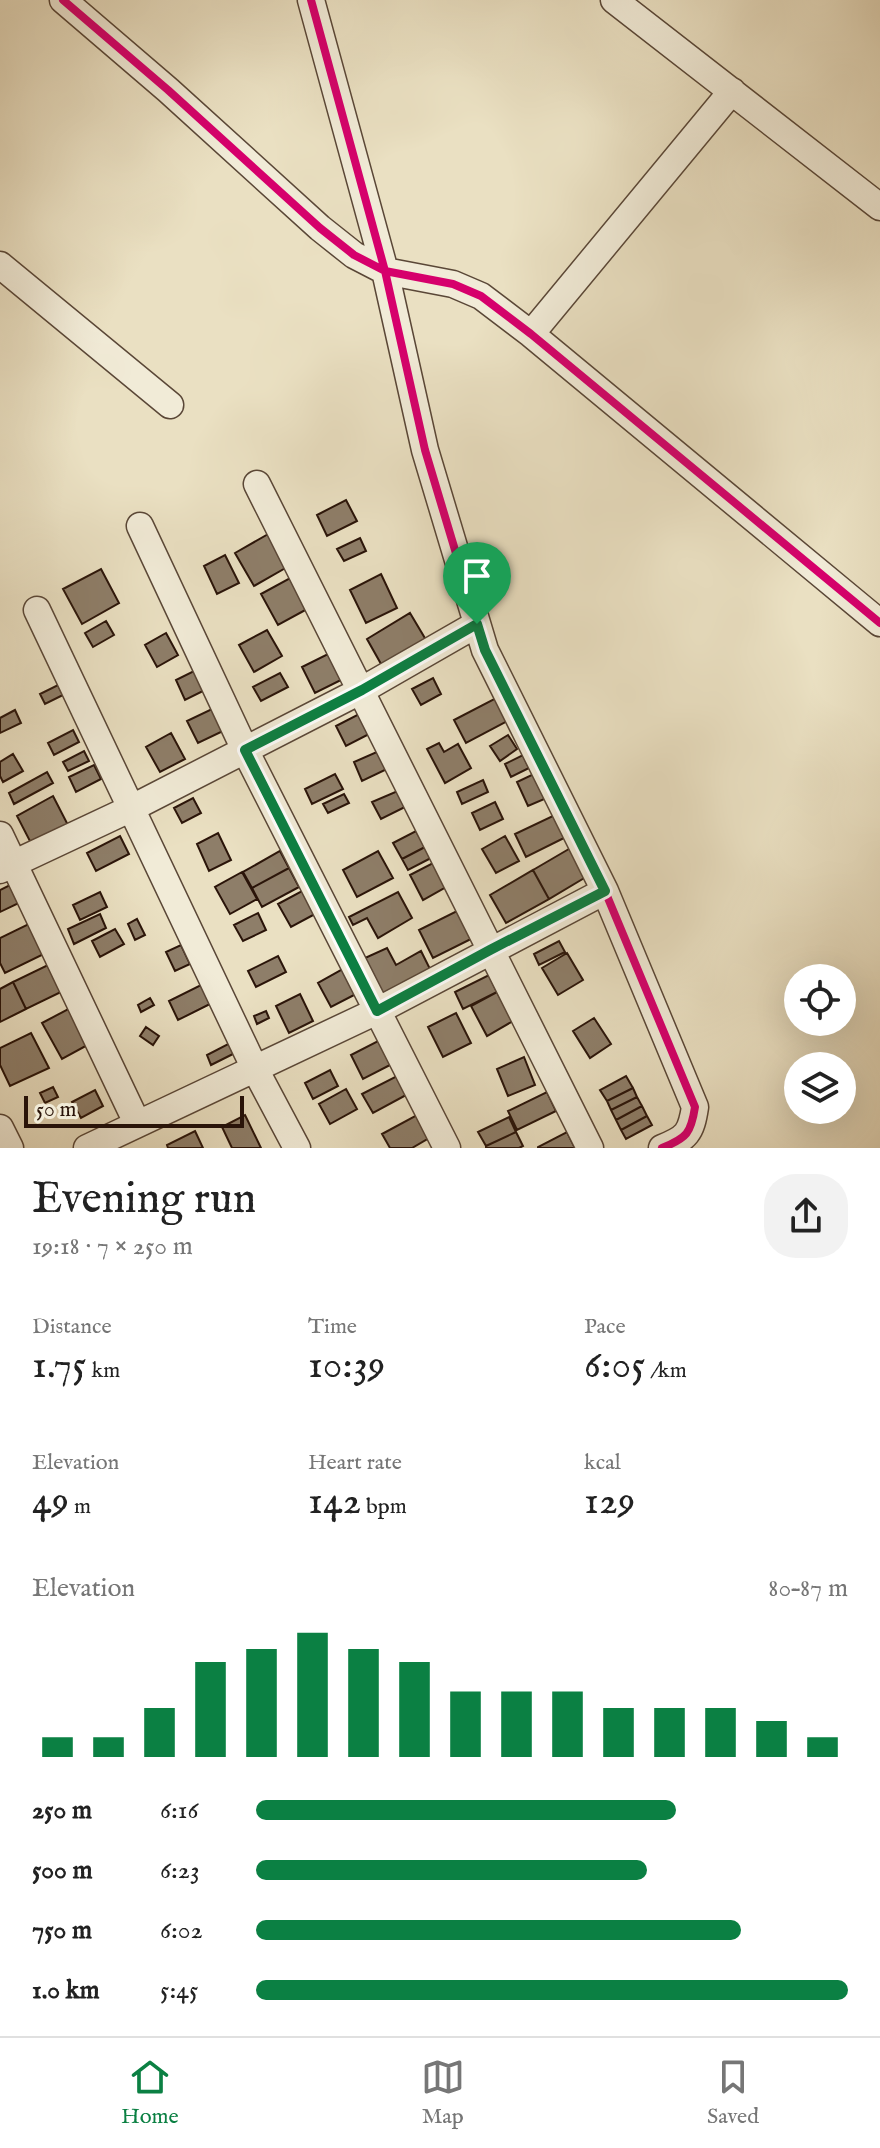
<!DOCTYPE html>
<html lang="en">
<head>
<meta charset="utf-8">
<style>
  :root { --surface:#fff; --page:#f2f2f2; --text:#222; --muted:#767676; --line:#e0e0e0; --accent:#0b8043 }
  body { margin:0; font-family:"IM FELL English",serif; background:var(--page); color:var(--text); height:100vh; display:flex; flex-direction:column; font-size:30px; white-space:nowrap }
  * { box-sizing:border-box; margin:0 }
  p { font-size:26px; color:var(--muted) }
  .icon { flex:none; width:44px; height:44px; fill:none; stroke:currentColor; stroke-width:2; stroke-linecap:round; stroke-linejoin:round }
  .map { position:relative; height:1148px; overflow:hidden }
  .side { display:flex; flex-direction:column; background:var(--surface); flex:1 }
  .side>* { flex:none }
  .buttons { position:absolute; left:784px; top:964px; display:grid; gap:16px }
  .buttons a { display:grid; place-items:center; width:72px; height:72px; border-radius:50%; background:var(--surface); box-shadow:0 8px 32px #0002; font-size:40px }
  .scale { position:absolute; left:24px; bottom:20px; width:220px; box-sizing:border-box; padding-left:8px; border:4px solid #2a1409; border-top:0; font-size:22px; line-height:28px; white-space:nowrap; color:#2a1409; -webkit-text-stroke:6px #f1ebd7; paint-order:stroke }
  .pin { position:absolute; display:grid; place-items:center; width:68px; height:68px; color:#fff; margin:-82px -34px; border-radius:50% 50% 50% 0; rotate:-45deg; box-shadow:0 0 8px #0007 }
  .pin .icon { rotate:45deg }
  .round { display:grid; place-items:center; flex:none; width:84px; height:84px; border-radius:32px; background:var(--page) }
  .overview { display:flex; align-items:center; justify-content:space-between; height:136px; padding:0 32px }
  h1 { font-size:44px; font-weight:600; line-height:60px }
  .figures { display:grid; grid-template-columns:repeat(3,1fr); gap:12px; height:136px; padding:8px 32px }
  .figures div { display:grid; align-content:center }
  .figures b { font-size:40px; font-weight:600 }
  .figures small { font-size:22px; font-weight:400 }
  .figures p { font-size:22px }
  .chart { height:224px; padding:16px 32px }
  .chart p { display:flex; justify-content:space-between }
  .chart svg { width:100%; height:144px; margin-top:8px; stroke:var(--accent); stroke-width:6 }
  ul { padding:0 32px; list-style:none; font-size:26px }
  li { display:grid; grid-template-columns:128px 96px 1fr; align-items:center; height:60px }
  li i { height:20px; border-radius:10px; background:var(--accent) }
  .tabs { display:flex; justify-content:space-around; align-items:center; height:112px; border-top:2px solid var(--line); background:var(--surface); font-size:22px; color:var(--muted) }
  .tabs a { display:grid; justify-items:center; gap:4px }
  .tabs .selected { color:var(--accent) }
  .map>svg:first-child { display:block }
</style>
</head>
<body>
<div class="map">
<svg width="880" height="1148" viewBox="0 0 880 1148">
  <rect width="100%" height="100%" fill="#eae0c2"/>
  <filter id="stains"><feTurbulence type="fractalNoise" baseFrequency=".0025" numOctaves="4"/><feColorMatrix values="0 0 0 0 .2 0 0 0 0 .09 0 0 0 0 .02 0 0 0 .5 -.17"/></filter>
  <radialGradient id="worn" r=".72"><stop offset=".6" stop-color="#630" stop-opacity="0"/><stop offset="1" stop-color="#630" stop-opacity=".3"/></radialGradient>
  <path fill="#8e7e69" stroke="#2a1409" stroke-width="2" d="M346,500L357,521L327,536L317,515Z
    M270,533L289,566L254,586L235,553Z
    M360,538L366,551L344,561L337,549Z
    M225,555L239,583L217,594L204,566Z
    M101,569L119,603L82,624L63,589Z
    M381,574L397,608L366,623L350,590Z
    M292,577L309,608L278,625L261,594Z
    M410,613L429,645L385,671L367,639Z
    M106,621L114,635L93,647L85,633Z
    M267,630L282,656L254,672L239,645Z
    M166,633L178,655L157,667L145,645Z
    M334,651L347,677L315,693L302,667Z
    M196,670L205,690L185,700L176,680Z
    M280,673L288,687L261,701L253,687Z
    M433,678L441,694L421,705L412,689Z
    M58,685L63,695L45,704L40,694Z
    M500,696L511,719L466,743L454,720Z
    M212,709L223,731L198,743L187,721Z
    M15,710L21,723L0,733V718Z
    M363,712L373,732L346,746L336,726Z
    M73,730L79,742L54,755L48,743Z
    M171,733L185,759L160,772L146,747Z
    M508,735L517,749L500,761L490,746Z
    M439,743L444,752L458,744L471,768L445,783L427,749Z
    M84,751L89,761L68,771L63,762Z
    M379,751L387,769L362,781L354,762Z
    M13,754L23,771L3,782L0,776V762Z
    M523,755L529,768L511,777L505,764Z
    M94,765L101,779L76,792L69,777Z
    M47,772L53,783L14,804L9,793Z
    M538,772L549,797L528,806L517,782Z
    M335,774L343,789L312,804L305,789Z
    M483,780L488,792L462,804L457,792Z
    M400,790L407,806L381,819L372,802Z
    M344,794L349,803L328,813L323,804Z
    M53,796L69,827L33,847L17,816Z
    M193,798L201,813L182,823L174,808Z
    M495,802L503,819L480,830L472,813Z
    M557,814L568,836L526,857L515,834Z
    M416,831L425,847L402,859L393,843Z
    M218,833L231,860L209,871L197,844Z
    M120,836L129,854L96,871L87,853Z
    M505,836L519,861L496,873L482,849Z
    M574,846L591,874L549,899L533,870Z
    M425,847L431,858L408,870L402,859Z
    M280,851L289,868L252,888L243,872Z
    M378,851L393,878L357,897L343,870Z
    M433,863L446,887L423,900L410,875Z
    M289,868L299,887L262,907L252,888Z
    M533,870L549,899L506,923L490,895Z
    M242,872L257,899L230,914L215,887Z
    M14,883L23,901L0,912V890Z
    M302,891L315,914L291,927L278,904Z
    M100,892L107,907L80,920L73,905Z
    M398,892L412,918L378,938L367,918L353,925L349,917Z
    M461,909L475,937L433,958L419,930Z
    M258,913L266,930L243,941L234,925Z
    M100,914L106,928L74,944L68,929Z
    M39,919L54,949L5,973L0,963V938Z
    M137,919L145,935L135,940L128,924Z
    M115,929L124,944L100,957L92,941Z
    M559,941L565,952L539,965L534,954Z
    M181,945L190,964L175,971L166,952Z
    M387,948L396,965L421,951L430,969L383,995L365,958Z
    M567,953L583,980L558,995L542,968Z
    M278,956L286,972L256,987L248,971Z
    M50,964L63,991L26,1009L13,982Z
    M343,969L356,994L331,1007L318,983Z
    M489,975L497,992L463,1009L455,992Z
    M13,982L26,1009L0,1022V989Z
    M205,983L214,1002L178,1020L169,1001Z
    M497,992L513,1021L487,1036L471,1006Z
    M300,994L313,1021L289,1033L276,1006Z
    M150,998L154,1005L141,1012L138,1005Z
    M74,1006L93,1042L62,1059L42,1023Z
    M266,1011L269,1018L257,1024L254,1016Z
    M456,1013L471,1043L443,1057L428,1027Z
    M594,1018L611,1044L590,1058L573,1031Z
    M146,1027L159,1036L153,1045L140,1036Z
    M31,1033L49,1068L10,1086L0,1065V1048Z
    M380,1040L392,1064L363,1079L351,1055Z
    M232,1042L237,1052L211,1065L207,1055Z
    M524,1057L535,1085L508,1096L497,1069Z
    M330,1070L338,1086L313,1099L305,1083Z
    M399,1075L408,1094L373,1113L362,1094Z
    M626,1076L633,1088L607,1101L600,1090Z
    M53,1087L58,1097L45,1103L40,1093Z
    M633,1088L637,1097L611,1110L607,1101Z
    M346,1089L357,1109L330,1124L319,1104Z
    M95,1090L103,1106L81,1118L72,1102Z
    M547,1092L556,1111L517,1130L508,1111Z
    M637,1097L642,1106L616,1120L611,1110Z
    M642,1106L647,1116L621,1130L616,1120Z
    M245,1115L261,1148H232L222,1127Z
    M417,1115L429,1138L412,1148H390L382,1134Z
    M647,1116L652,1125L626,1139L621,1130Z
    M509,1117L516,1132L486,1146L478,1132Z
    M195,1131L203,1148H168L167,1145Z
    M516,1132L523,1146L519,1148H486V1146Z
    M567,1132L575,1148H538V1147Z"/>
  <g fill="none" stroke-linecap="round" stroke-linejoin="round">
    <defs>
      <path id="street" d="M63,0L168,90L320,228L354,255L385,271L453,284L481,296L531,334L880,623
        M311,0L385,271L425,450L485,650L605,891L695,1107C691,1133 687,1138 662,1148
        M614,0L880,207
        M0,265L170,405
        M531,334L732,91
        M257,484L590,1148
        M140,526L245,750L447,1148
        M37,610L255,1069L297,1148
        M0,835L137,1123
        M0,870L132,808L362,690L477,624
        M0,1128L10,1148
        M87,1148L377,1011L605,891"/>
    </defs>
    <use href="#street" stroke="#5a4737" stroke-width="29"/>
    <use href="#street" stroke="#f1ebd7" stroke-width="26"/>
    <defs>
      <path id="cycleway" d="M63,0L168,90L320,228L354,255L385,271L453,284L481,296L531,334L880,623
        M311,0L385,271L425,450L485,650L605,891L695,1107C691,1133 687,1138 662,1148"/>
    </defs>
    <use href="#cycleway" stroke="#f1ebd7" stroke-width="13"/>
    <use href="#cycleway" stroke="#d6006c" stroke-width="8"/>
  </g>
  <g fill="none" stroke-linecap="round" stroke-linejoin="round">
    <defs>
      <path id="route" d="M477,624L485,650L605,891L490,950L377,1011L245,750L362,690Z"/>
    </defs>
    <use href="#route" stroke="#fff" stroke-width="16"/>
    <use href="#route" stroke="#0b8043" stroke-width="10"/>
  </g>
  <rect width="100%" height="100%" filter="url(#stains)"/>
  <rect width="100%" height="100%" fill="url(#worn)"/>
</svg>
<div class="buttons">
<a><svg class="icon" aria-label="locate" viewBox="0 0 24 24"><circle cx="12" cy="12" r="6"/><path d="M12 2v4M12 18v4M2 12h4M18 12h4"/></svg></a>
<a><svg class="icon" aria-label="layers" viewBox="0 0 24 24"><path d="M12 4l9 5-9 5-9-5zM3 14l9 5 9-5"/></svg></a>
</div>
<div class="scale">50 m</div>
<div class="pin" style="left:477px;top:624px;background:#1e9e55"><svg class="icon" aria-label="arrive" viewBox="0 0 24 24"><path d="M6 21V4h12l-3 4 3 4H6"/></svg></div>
</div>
<section class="side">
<div class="overview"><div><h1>Evening run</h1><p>19:18 · 7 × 250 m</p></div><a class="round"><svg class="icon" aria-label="share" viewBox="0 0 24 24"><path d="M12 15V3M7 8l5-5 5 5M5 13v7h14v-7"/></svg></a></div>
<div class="figures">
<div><p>Distance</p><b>1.75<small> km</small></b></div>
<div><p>Time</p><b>10:39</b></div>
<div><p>Pace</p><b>6:05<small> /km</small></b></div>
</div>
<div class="figures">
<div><p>Elevation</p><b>49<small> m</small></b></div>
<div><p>Heart rate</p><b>142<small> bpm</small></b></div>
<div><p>kcal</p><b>129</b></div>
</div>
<div class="chart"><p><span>Elevation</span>80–87 m</p>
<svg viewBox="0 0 160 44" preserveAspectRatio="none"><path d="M5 44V38M15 44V38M25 44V29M35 44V15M45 44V11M55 44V6M65 44V11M75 44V15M85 44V24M95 44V24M105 44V24M115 44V29M125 44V29M135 44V29M145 44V33M155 44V38"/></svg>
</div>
<ul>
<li><b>250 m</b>6:16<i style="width:71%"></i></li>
<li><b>500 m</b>6:23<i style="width:66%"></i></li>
<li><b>750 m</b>6:02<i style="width:82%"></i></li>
<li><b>1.0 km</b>5:45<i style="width:100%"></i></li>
</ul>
</section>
<nav class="tabs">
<a class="selected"><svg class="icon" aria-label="home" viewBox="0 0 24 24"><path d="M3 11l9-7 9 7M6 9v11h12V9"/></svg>Home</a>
<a><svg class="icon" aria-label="map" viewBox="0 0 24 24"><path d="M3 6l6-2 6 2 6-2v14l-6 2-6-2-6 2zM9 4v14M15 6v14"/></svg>Map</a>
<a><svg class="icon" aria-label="saved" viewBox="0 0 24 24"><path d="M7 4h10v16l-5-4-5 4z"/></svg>Saved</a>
</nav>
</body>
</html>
